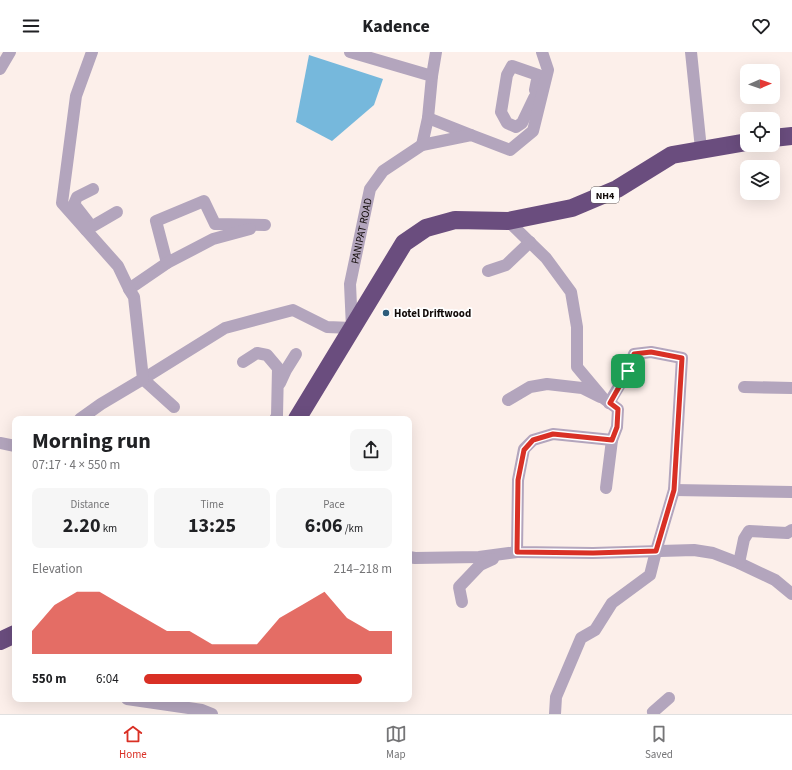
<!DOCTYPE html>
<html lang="en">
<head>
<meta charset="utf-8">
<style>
  :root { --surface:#fff; --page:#f6f6f6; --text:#202124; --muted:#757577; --line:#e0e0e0; --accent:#d93025 }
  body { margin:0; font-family:"Source Sans 3",sans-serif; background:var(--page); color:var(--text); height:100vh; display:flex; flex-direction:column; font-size:15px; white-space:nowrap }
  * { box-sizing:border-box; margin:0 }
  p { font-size:13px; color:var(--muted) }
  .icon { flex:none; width:22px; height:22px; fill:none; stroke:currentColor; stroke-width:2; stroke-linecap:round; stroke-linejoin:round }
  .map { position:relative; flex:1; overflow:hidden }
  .drawer { position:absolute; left:12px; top:364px; width:400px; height:286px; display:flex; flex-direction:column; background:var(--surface); border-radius:8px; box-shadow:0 4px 16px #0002 }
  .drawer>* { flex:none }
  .needle { width:26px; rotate:88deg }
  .buttons { position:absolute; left:740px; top:12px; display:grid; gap:8px }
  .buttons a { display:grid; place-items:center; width:40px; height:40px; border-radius:8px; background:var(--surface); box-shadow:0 4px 16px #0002; font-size:20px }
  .pin { position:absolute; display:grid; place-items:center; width:34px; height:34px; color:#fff; margin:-17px; border-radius:8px; box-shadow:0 2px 6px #0006 }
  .round { display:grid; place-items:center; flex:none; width:42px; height:42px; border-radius:8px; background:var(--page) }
  .overview { display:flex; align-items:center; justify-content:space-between; height:68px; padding:0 20px }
  h1 { font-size:22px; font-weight:700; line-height:30px }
  .stats { display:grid; grid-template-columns:repeat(3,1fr); gap:6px; height:68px; padding:4px 20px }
  .stats div { display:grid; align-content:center; border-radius:8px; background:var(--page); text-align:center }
  .stats b { font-size:20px; font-weight:700 }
  .stats small { font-size:11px; font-weight:400 }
  .stats p { font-size:11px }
  .chart { height:112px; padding:8px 20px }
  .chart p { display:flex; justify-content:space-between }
  .chart svg { width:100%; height:72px; margin-top:4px; fill:var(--accent); opacity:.7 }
  ul { padding:0 20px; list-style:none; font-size:13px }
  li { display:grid; grid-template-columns:64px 48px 1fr; align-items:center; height:30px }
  li i { height:10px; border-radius:5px; background:var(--accent) }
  header { display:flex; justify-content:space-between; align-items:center; height:52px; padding:0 20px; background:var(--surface); font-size:18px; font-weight:700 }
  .menu { display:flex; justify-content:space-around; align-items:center; height:56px; border-top:1px solid var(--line); background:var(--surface); font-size:11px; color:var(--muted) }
  .menu a { display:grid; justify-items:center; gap:2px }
  .menu .on { color:var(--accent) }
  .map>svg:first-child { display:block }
</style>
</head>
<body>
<header><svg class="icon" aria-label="menu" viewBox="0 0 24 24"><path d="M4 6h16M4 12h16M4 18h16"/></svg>Kadence<svg class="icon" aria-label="heart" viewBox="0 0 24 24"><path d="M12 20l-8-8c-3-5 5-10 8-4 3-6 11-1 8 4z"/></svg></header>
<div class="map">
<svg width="792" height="662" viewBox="0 0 792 662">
  <rect width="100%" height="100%" fill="#fcefea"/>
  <path fill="#76b8dc" d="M309,3L383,27L374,53L332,89L296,70Z"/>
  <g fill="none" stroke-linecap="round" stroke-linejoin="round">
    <g stroke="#b3a5bd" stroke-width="12">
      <path d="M350,0L432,24L428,66L422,93"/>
      <path d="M691,0L701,97"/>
      <path d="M0,17L10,0"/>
      <path d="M432,24L436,0"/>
      <path d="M535,38L538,23L512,14L507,23L501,60L507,71L516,75L522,71L534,46L540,48"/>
      <path d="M428,66L471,83"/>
      <path d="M508,169L546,206L571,240L577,275V315L603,346L618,357L617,375L612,388L553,382L533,388L524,397L518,428L517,500L593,501L694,498L713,501L739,511L775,528L792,542"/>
      <path d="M88,170L74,152L77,145L93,137"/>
      <path d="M86,178L117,160"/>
      <path d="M167,211L156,169L204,149L215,172L265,173"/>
      <path d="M488,219L506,213L530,190"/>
      <path d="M129,237L167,211L213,187L250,177"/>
      <path d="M243,310L257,301L267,303L278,316L277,364L275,367"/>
      <path d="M280,331L286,318L296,302"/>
      <path d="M744,335L792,336"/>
      <path d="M508,348L530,335L547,332L582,336L600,345"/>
      <path id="s1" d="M174,355L143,327L225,276L293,258L327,275L352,276L350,232L370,137L383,119L422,93L471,83L510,98L533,79L548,18L542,0"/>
      <path d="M80,367L101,352L143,327L134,245L129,237L118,214L62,151L76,44L92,0"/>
      <path d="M0,391L15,394"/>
      <path d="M606,436L612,388"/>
      <path d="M674,438L792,440"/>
      <path d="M409,505L415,506L479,505L517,500"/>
      <path d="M739,511L744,487L749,479L787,481L792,478"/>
      <path d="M462,550L459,535L480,513L493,507"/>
      <path d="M127,647L202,658L212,662"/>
      <path d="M555,662L556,645L581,586L595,578L612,551L650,523L656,499L674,438L682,306L651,300L634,302L628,319L609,351"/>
      <path d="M654,662L653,660L669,646"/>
    </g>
    <path stroke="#6a4d7e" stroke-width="18" d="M773,86L792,84
      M297,367L404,191L426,176L455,168L508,169L572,156L617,137L672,103L747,90
      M0,589L15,582"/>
  </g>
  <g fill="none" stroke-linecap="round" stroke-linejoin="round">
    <defs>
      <path id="route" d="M651,300L682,306L674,438L656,499L593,501L517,500L518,428L524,398L533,388L553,382L612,388L617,375L618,357L610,351L628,319L634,302Z"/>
    </defs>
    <use href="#route" stroke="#fff" stroke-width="8"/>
    <use href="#route" stroke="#d93025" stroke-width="5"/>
  </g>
  <circle fill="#2e5c7b" stroke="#fff" stroke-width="1.5" cx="386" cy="261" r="4"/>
  <g text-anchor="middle" stroke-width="3.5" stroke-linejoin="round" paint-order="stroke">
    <rect fill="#fff" stroke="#5a5554" stroke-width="1" x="591" y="135" width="28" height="16" rx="3"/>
    <g font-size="10" font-weight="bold" fill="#130c0a">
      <text x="605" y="147">NH4</text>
    </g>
    <g font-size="11" fill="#130c0a" stroke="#fff">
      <text dy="4" stroke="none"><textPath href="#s1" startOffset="370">PANIPAT ROAD</textPath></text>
    </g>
    <g font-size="11" font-weight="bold" fill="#130c0a" stroke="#fff" text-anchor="start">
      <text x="394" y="265">Hotel Driftwood</text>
    </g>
  </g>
</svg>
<div class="buttons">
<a><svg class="needle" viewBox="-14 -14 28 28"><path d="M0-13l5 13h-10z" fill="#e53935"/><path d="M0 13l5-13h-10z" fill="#757577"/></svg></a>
<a><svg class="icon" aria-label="locate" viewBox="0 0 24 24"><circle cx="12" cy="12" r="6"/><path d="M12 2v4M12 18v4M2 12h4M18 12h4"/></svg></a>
<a><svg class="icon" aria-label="layers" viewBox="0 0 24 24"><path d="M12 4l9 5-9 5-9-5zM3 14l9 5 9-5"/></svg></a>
</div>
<div class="pin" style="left:628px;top:319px;background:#1e9e55"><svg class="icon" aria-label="arrive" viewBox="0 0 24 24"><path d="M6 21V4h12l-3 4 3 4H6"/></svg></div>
<section class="drawer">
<div class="overview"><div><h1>Morning run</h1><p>07:17 · 4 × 550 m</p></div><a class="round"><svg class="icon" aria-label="share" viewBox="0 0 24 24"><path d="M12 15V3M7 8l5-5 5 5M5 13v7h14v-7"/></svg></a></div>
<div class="stats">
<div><p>Distance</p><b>2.20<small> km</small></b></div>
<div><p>Time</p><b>13:25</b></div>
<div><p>Pace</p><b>6:06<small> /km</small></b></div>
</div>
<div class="chart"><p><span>Elevation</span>214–218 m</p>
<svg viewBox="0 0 160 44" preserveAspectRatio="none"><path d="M0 44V30L10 14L20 6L30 6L40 14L50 22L60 30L70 30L80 38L90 38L100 38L110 22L120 14L130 6L140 22L150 30L160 30V44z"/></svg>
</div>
<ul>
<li><b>550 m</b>6:04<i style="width:88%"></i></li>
</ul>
</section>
</div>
<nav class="menu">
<a class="on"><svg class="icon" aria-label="home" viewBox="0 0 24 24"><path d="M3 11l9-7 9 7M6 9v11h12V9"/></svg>Home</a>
<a><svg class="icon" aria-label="map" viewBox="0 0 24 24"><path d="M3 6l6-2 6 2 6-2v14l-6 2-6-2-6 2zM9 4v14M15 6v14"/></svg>Map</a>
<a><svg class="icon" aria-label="saved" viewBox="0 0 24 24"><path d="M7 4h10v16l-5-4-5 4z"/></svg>Saved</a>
</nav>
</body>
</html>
